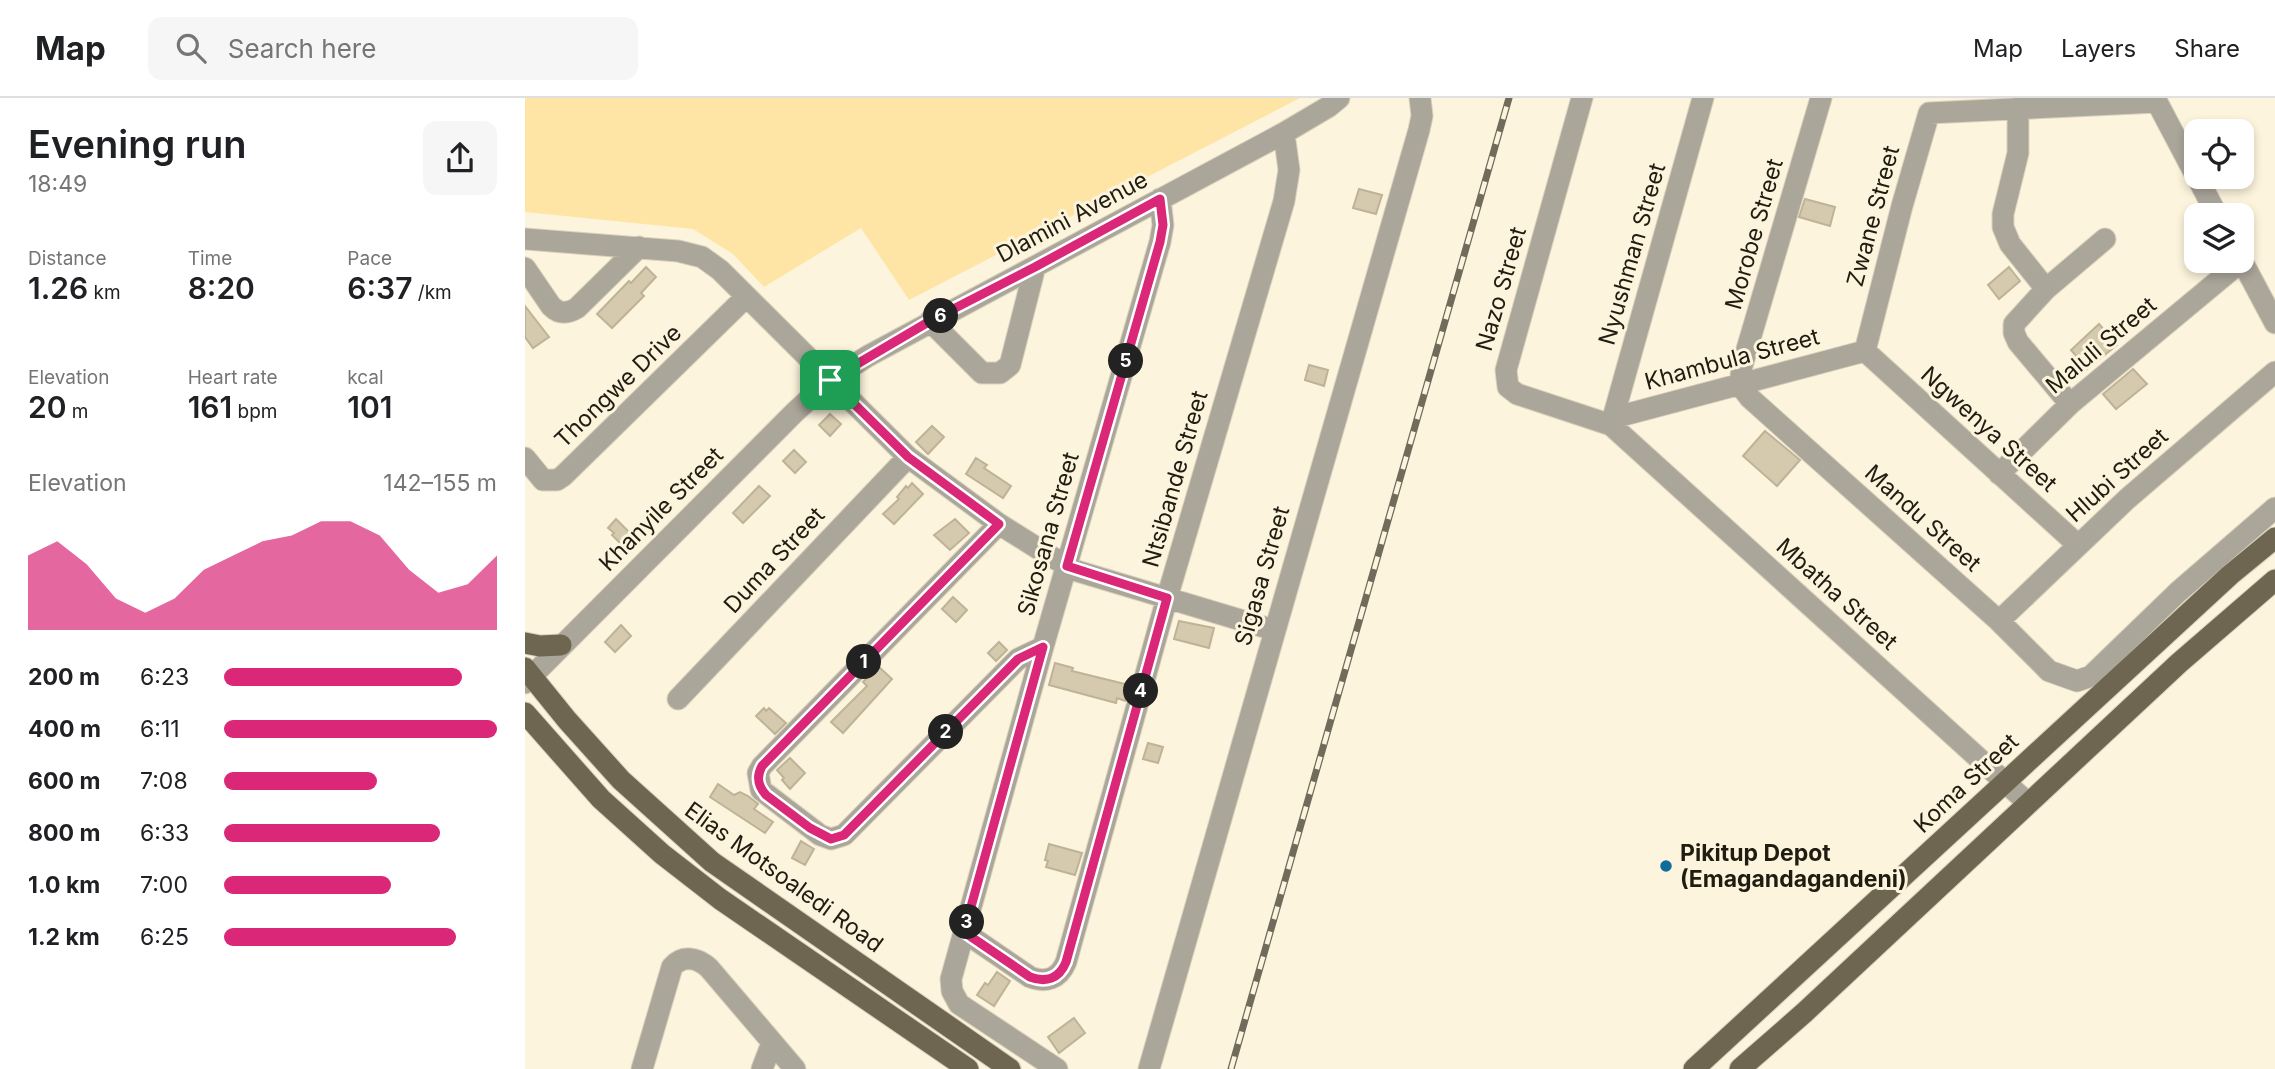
<!DOCTYPE html>
<html lang="en">
<head>
<meta charset="utf-8">
<style>
  :root { --surface:#fff; --page:#f6f6f6; --text:#202124; --muted:#757577; --line:#e0e0e0; --accent:#db2777 }
  body { margin:0; font-family:Inter,sans-serif; background:var(--page); color:var(--text); height:100vh; display:flex; flex-direction:column; font-size:26px; white-space:nowrap }
  * { box-sizing:border-box; margin:0 }
  p { font-size:23px; color:var(--muted) }
  .icon { flex:none; width:38px; height:38px; fill:none; stroke:currentColor; stroke-width:2; stroke-linecap:round; stroke-linejoin:round }
  .map { position:relative; flex:1; overflow:hidden }
  .panel { display:flex; flex-direction:column; background:var(--surface); width:525px }
  .panel>* { flex:none }
  .buttons { position:absolute; left:1659px; top:21px; display:grid; gap:14px }
  .buttons a { display:grid; place-items:center; width:70px; height:70px; border-radius:14px; background:var(--surface); box-shadow:0 4px 10px #0003; font-size:35px }
  .pin { position:absolute; display:grid; place-items:center; width:60px; height:60px; color:#fff; margin:-30px; border-radius:14px; box-shadow:0 4px 10px #0006 }
  .km { position:absolute; width:35px; height:35px; margin:-18px; border-radius:50%; background:#222; color:#fff; font-size:19px; line-height:35px; text-align:center }
  .round { display:grid; place-items:center; flex:none; width:74px; height:74px; border-radius:14px; background:var(--page) }
  .head { display:flex; align-items:center; justify-content:space-between; height:119px; padding:0 28px }
  h1 { font-size:38px; font-weight:600; line-height:52px }
  .figures { display:grid; grid-template-columns:repeat(3,1fr); gap:10px; height:119px; padding:7px 28px }
  .figures div { display:grid; align-content:center }
  .figures b { font-size:30px; font-weight:600 }
  .figures small { font-size:19px; font-weight:400 }
  .figures p { font-size:19px }
  .chart { height:196px; padding:14px 28px }
  .chart p { display:flex; justify-content:space-between }
  .chart svg { width:100%; height:126px; margin-top:7px; fill:var(--accent); opacity:.7 }
  ul { padding:0 28px; list-style:none; font-size:23px }
  li { display:grid; grid-template-columns:112px 84px 1fr; align-items:center; height:52px }
  li i { height:18px; border-radius:9px; background:var(--accent) }
  header { display:flex; align-items:center; gap:42px; box-sizing:border-box; height:98px; padding:0 35px; background:var(--surface); border-bottom:2px solid var(--line) }
  header strong { font-size:33px }
  nav { display:flex; gap:38px; margin-inline-start:auto; font-size:24px }
  .search { width:490px; height:63px; background:var(--page); display:flex; align-items:center; gap:18px; box-sizing:border-box; padding:0 24px; border-radius:14px; color:var(--muted); font-size:26px }
  main { display:flex; flex:1; min-height:0 }
  .map>svg:first-child { display:block }
</style>
</head>
<body>
<header>
<strong>Map</strong>
<div class="search"><svg class="icon" aria-label="search" viewBox="0 0 24 24"><circle cx="10" cy="10" r="6"/><path d="M15 15l6 6"/></svg>Search here</div>
<nav><a>Map</a><a>Layers</a><a>Share</a></nav>
</header>
<main>
<section class="panel">
<div class="head"><div><h1>Evening run</h1><p>18:49</p></div><a class="round"><svg class="icon" aria-label="share" viewBox="0 0 24 24"><path d="M12 15V3M7 8l5-5 5 5M5 13v7h14v-7"/></svg></a></div>
<div class="figures">
<div><p>Distance</p><b>1.26<small> km</small></b></div>
<div><p>Time</p><b>8:20</b></div>
<div><p>Pace</p><b>6:37<small> /km</small></b></div>
</div>
<div class="figures">
<div><p>Elevation</p><b>20<small> m</small></b></div>
<div><p>Heart rate</p><b>161<small> bpm</small></b></div>
<div><p>kcal</p><b>101</b></div>
</div>
<div class="chart"><p><span>Elevation</span>142–155 m</p>
<svg viewBox="0 0 160 44" preserveAspectRatio="none"><path d="M0 44V18L10 13L20 21L30 33L40 38L50 33L60 23L70 18L80 13L90 11L100 6L110 6L120 11L130 23L140 31L150 28L160 18V44z"/></svg>
</div>
<ul>
<li><b>200 m</b>6:23<i style="width:87%"></i></li>
<li><b>400 m</b>6:11<i style="width:100%"></i></li>
<li><b>600 m</b>7:08<i style="width:56%"></i></li>
<li><b>800 m</b>6:33<i style="width:79%"></i></li>
<li><b>1.0 km</b>7:00<i style="width:61%"></i></li>
<li><b>1.2 km</b>6:25<i style="width:85%"></i></li>
</ul>
</section>
<div class="map">
<svg width="1750" height="971" viewBox="0 0 1750 971">
  <rect width="100%" height="100%" fill="#fdf4dd"/>
  <path fill="#fee5a6" d="M0,0H775L384,202L336,130L239,189L208,156L168,131L0,114Z"/>
  <path fill="#d5caae" stroke="#beb397" stroke-width="2" d="M834,91L857,97L851,116L828,110Z
    M1280,101L1310,109L1305,128L1274,119Z
    M121,169L131,179L116,195L119,198L87,230L72,216L104,183L106,185Z
    M1484,169L1495,183L1474,201L1463,187Z
    M0,208L24,239L8,250L0,239Z
    M1574,226L1592,247L1562,271L1546,252Z
    M784,267L803,272L799,288L780,282Z
    M1608,271L1622,286L1591,311L1578,296Z
    M305,316L316,326L305,338L294,327Z
    M407,328L419,339L403,356L391,344Z
    M1240,333L1275,362L1252,388L1218,358Z
    M269,352L281,364L270,375L258,363Z
    M451,360L462,367L459,370L486,388L478,400L441,376Z
    M387,385L398,396L369,426L358,416L374,401L372,399L381,388L383,390Z
    M234,388L245,398L218,425L208,415Z
    M91,421L111,441L103,449L101,447L99,449L87,437L89,435L83,430Z
    M430,421L444,435L425,452L409,437Z
    M428,499L442,512L431,524L417,511Z
    M654,523L689,530L684,550L649,541Z
    M96,527L106,538L90,554L80,544Z
    M474,544L482,552L471,563L463,555Z
    M530,565L548,570L547,573L604,587L600,603L592,600L591,605L524,587Z
    M353,568L367,581L318,635L306,624L342,588L338,584Z
    M239,610L241,613L244,610L261,625L250,636L231,618Z
    M623,645L638,649L633,665L618,661Z
    M265,660L280,675L265,691L257,682L259,680L252,672Z
    M193,686L209,697L215,694L223,698L233,706L229,711L248,724L240,735L185,699Z
    M276,743L289,751L280,767L267,760Z
    M524,746L557,755L550,777L521,769L523,763L520,762Z
    M472,874L485,883L469,908L452,897L460,885L463,887Z
    M549,920L560,935L534,955L523,939Z"/>
  <g fill="none" stroke-linecap="round" stroke-linejoin="round">
    <defs>
      <path id="minor" d="M1057,0L981,272L983,289L992,296L1086,327L1503,705
        M1296,0L1217,268L1215,287L1225,300L1474,523L1524,573L1552,583L1566,578L1653,494L1750,410
        M1632,4L1671,78
        M1493,10V55L1478,116V129L1485,146L1521,191
        M1404,15L1632,4
        M1672,79L1692,117
        M0,141L153,153L177,159L195,172L383,359L474,426L525,458L552,473L749,532
        M1717,163L1750,225
        M0,170L26,208C34,216 42,216 52,210L114,149
        M405,223L457,275H475L485,267L510,169
        M1340,253L1553,447
        M1340,253L1377,108L1404,15
        M1545,306L1493,244L1489,235V226L1521,191L1580,141
        M1088,320L1340,253
        M1086,327L1178,0
        M0,360L18,382H32L38,378L221,199
        M1474,376L1545,306L1717,163
        M474,426L237,668L233,675L236,692L295,737L306,741L319,737L493,561L518,549
        M1474,523L1602,401L1750,274
        M0,585L270,314L305,282L343,258L759,35L803,9L814,0
        M153,601L383,359
        M439,834L505,879C521,885 534,881 541,864L642,500L759,103L764,72L759,35
        M117,971L147,869C158,856 173,860 184,870L270,971
        M237,971L247,945
        M532,971L434,906L427,893L426,881L518,549L635,144L638,127L635,101
        M624,971L894,32L897,18L895,0"/>
      <path id="major" d="M0,545L15,548L36,547
        M0,570L42,622L96,682L187,764L485,971
        M0,615L76,701L137,756L195,801L443,971
        M1169,971L1705,477L1750,440
        M1215,971L1280,914L1654,565L1750,482"/>
    </defs>
    <use href="#minor" stroke="#dad1bc" stroke-width="23"/>
    <use href="#major" stroke="#dad1bc" stroke-width="23"/>
    <use href="#minor" stroke="#aba69a" stroke-width="21"/>
    <use href="#major" stroke="#6e6650" stroke-width="21"/>
    <defs>
      <path id="rail" d="M706,971L984,0"/>
    </defs>
    <use href="#rail" stroke="#716b5c" stroke-width="7"/>
    <use href="#rail" stroke="#fdf4dd" stroke-width="4.5" stroke-dasharray="13" stroke-linecap="butt"/>
  </g>
  <g fill="none" stroke-linecap="round" stroke-linejoin="round">
    <defs>
      <path id="route" d="M635,101L638,127L635,144L542,468L642,500L541,864C534,881 521,885 505,879L439,834L518,549L493,561L319,737L306,741L285,730L241,697C233,688 231,679 237,668L474,426L383,359L305,282L405,223L510,169Z"/>
    </defs>
    <use href="#route" stroke="#fff" stroke-width="14"/>
    <use href="#route" stroke="#db2777" stroke-width="9"/>
  </g>
  <circle fill="#0f6c9b" stroke="#fdf4dd" stroke-width="2.5" cx="1141" cy="768" r="7"/>
  <g text-anchor="middle" stroke-width="6" stroke-linejoin="round" paint-order="stroke">
    <g font-size="23" fill="#201c11" stroke="#fdf4dd">
      <text transform="translate(1348 118) rotate(-75)" y="8">Zwane Street</text>
      <text transform="translate(547 119) rotate(-28)" y="8">Dlamini Avenue</text>
      <text transform="translate(1229 136) rotate(-74)" y="8">Morobe Street</text>
      <text transform="translate(1107 156) rotate(-74)" y="8">Nyushman Street</text>
      <text transform="translate(976 191) rotate(-74)" y="8">Nazo Street</text>
      <text transform="translate(1576 247) rotate(-40)" y="8">Maluli Street</text>
      <text transform="translate(1207 261) rotate(-15)" y="8">Khambula Street</text>
      <text transform="translate(93 288) rotate(-44)" y="8">Thongwe Drive</text>
      <text transform="translate(1464 331) rotate(42)" y="8">Ngwenya Street</text>
      <text transform="translate(1592 377) rotate(-42)" y="8">Hlubi Street</text>
      <text transform="translate(650 381) rotate(-74)" y="8">Ntsibande Street</text>
      <text transform="translate(136 411) rotate(-45)" y="8">Khanyile Street</text>
      <text transform="translate(1398 420) rotate(42)" y="8">Mandu Street</text>
      <text transform="translate(523 436) rotate(-74)" y="8">Sikosana Street</text>
      <text transform="translate(249 462) rotate(-47)" y="8">Duma Street</text>
      <text transform="translate(737 478) rotate(-74)" y="8">Sigasa Street</text>
      <text transform="translate(1312 496) rotate(42)" y="8">Mbatha Street</text>
      <text transform="translate(1441 685) rotate(-43)" y="8">Koma Street</text>
      <text transform="translate(259 779) rotate(36)" y="8">Elias Motsoaledi Road</text>
    </g>
    <g font-size="23" font-weight="bold" fill="#201c11" stroke="#fdf4dd" text-anchor="start">
      <text x="1155" y="763">Pikitup Depot<tspan x="1155" dy="26">(Emagandagandeni)</tspan></text>
    </g>
  </g>
</svg>
<div class="buttons">
<a><svg class="icon" aria-label="locate" viewBox="0 0 24 24"><circle cx="12" cy="12" r="6"/><path d="M12 2v4M12 18v4M2 12h4M18 12h4"/></svg></a>
<a><svg class="icon" aria-label="layers" viewBox="0 0 24 24"><path d="M12 4l9 5-9 5-9-5zM3 14l9 5 9-5"/></svg></a>
</div>
<div class="pin" style="left:305px;top:282px;background:#1e9e55"><svg class="icon" aria-label="arrive" viewBox="0 0 24 24"><path d="M6 21V4h12l-3 4 3 4H6"/></svg></div>
<b class="km" style="left:339px;top:564px">1</b>
<b class="km" style="left:421px;top:634px">2</b>
<b class="km" style="left:442px;top:824px">3</b>
<b class="km" style="left:616px;top:593px">4</b>
<b class="km" style="left:601px;top:263px">5</b>
<b class="km" style="left:416px;top:218px">6</b>
</div>
</main>
</body>
</html>
